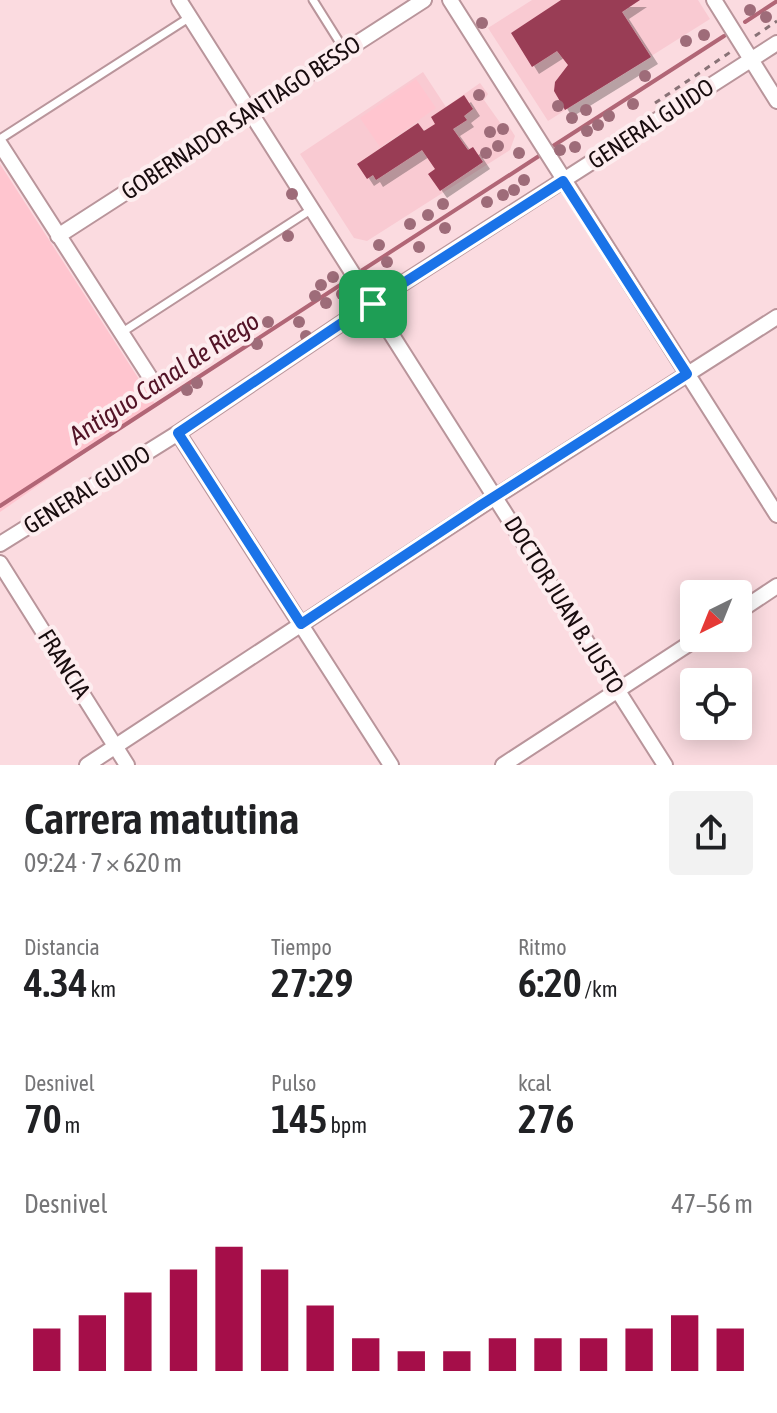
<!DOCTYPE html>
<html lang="es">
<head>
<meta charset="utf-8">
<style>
  :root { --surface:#fff; --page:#f2f2f2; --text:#202124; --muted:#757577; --accent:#a50e49 }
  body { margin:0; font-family:"Asap Condensed",sans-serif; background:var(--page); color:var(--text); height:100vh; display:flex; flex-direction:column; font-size:30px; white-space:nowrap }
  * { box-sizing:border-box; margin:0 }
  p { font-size:26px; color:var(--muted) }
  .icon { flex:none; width:44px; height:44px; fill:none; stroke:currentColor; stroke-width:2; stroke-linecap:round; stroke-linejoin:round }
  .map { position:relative; height:765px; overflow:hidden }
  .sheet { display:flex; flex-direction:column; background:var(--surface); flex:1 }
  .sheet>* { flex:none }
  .needle { width:52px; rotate:223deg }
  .fabs { position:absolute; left:680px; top:580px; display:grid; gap:16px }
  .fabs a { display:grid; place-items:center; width:72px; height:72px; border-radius:8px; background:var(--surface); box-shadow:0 4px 20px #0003; font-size:40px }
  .pin { position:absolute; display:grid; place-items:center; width:68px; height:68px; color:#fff; margin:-34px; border-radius:16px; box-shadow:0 4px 12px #0006 }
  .round { display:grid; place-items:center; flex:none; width:84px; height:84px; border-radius:8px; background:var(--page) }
  .headline { display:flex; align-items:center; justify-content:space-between; height:136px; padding:0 24px }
  h1 { font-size:44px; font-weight:600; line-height:60px }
  .metrics { display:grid; grid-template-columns:repeat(3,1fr); gap:12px; height:136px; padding:8px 24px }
  .metrics div { display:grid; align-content:center }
  .metrics b { font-size:40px; font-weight:600 }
  .metrics small { font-size:22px; font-weight:400 }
  .metrics p { font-size:22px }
  .chart { height:224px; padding:16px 24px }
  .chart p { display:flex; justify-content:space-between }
  .chart svg { width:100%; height:144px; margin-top:8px; stroke:var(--accent); stroke-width:6 }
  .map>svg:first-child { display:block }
</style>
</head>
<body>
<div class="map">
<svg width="777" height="765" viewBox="0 0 777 765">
  <defs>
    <filter id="shadow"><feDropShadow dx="7" dy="7" stdDeviation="0" flood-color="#0004"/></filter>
  </defs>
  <rect width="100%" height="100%" fill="#fbdbe0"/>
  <path fill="#f9cad2" d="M532,0H698L710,19L548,121L488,28Z
    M423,72L446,107L480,83L488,94L484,100L501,124L508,125L515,136L510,150L367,241L354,238L300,154Z"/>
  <path fill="#ffc5cf" d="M416,79L436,108L380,147L360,118Z
    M0,164L155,404L0,512Z"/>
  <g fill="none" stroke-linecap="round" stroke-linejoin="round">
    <path stroke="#b16676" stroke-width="4" d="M745,22L777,1
      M553,146L724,36
      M361,271L539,156
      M0,506L348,280"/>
  </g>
  <path fill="#993c54" filter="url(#shadow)" d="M561,0H640L622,12L651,57L565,110L554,91L555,82L568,65L557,51L532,67L511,33Z
    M464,95L473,109L464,116L467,120L453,129L468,150L473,147L483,162L440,191L428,174L435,169L422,150L376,180L373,175L367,179L357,164L418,123L424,131L435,124L431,117Z"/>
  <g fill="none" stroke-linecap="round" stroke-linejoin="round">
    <defs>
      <path id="service" d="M313,0L345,51
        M0,139L190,17
        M121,333L312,209"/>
      <path id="minor" d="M179,0L665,765
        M450,0L777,515
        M714,0L777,101
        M0,144L155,385
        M58,236L424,0
        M178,433L391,765
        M0,544L178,433L358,312L777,43
        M0,563L127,765
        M738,612L777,586
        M87,765L495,497L777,317
        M503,765L698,638"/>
    </defs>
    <use href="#service" stroke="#b9959b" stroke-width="11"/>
    <use href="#minor" stroke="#b9959b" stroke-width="18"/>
    <path stroke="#887276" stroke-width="3" stroke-dasharray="6 6" stroke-linecap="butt" d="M755,36L777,21
      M655,103L732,51"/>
    <use href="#service" stroke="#fff" stroke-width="7"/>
    <use href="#minor" stroke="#fff" stroke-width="14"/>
  </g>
  <g fill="#9e6c79">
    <circle cx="750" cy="10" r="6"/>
    <circle cx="766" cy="17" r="6"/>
    <circle cx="482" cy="23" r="6"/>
    <circle cx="704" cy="35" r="6"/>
    <circle cx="686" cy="41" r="6"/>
    <circle cx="645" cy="76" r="6"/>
    <circle cx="479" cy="95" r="6"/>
    <circle cx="633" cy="104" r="6"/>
    <circle cx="558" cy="106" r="6"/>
    <circle cx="586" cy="110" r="6"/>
    <circle cx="609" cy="116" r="6"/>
    <circle cx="572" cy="118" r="6"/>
    <circle cx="598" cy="125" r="6"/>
    <circle cx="503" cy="129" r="6"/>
    <circle cx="587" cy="131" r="6"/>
    <circle cx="490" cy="132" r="6"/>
    <circle cx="498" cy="146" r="6"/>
    <circle cx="575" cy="147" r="6"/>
    <circle cx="560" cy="150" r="6"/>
    <circle cx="486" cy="153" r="6"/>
    <circle cx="519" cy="153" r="6"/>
    <circle cx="524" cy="180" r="6"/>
    <circle cx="514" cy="190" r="6"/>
    <circle cx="292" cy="194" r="6"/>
    <circle cx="503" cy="195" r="6"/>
    <circle cx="487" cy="202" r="6"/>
    <circle cx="443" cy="204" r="6"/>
    <circle cx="428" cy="215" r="6"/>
    <circle cx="410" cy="224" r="6"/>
    <circle cx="445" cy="228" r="6"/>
    <circle cx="288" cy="236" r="6"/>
    <circle cx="379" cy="245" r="6"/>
    <circle cx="419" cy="247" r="6"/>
    <circle cx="387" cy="262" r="6"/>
    <circle cx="333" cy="277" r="6"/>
    <circle cx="321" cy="285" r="6"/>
    <circle cx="342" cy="294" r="6"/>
    <circle cx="315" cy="296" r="6"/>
    <circle cx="326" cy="303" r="6"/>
    <circle cx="268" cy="322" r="6"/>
    <circle cx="299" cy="322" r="6"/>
    <circle cx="306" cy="336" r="6"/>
    <circle cx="257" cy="344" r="6"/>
    <circle cx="197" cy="383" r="6"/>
    <circle cx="187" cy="390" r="6"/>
  </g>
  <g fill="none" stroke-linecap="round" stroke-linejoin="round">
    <defs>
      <path id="route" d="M563,181L687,374L481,505L301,624L178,433L358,312Z"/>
    </defs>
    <use href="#route" stroke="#fff" stroke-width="16"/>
    <use href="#route" stroke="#1a73e8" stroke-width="10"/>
  </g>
  <g text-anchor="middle" stroke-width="8" stroke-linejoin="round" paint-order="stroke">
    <g font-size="24" fill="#180c0e" stroke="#fdedef">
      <text transform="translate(241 118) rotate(-33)" y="8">GOBERNADOR SANTIAGO BESSO</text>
      <text transform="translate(651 124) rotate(-33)" y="8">GENERAL GUIDO</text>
      <text transform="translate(87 490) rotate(-32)" y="8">GENERAL GUIDO</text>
      <text transform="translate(564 605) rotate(58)" y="8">DOCTOR JUAN B. JUSTO</text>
      <text transform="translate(64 664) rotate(58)" y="8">FRANCIA</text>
    </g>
    <g font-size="26" font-style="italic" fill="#521326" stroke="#fdedef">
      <text transform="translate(164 378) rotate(-33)" y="9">Antiguo Canal de Riego</text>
    </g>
  </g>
</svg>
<div class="fabs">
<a><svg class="needle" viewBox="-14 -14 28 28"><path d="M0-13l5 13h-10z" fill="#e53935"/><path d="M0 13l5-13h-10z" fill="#757577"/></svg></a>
<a><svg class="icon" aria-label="locate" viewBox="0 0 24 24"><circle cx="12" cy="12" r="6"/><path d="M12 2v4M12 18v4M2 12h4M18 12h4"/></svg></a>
</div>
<div class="pin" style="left:373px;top:304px;background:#1e9e55"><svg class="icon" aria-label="arrive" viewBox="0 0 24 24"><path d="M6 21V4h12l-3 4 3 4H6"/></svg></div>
</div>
<section class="sheet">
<div class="headline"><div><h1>Carrera matutina</h1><p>09:24 · 7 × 620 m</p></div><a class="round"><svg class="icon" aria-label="share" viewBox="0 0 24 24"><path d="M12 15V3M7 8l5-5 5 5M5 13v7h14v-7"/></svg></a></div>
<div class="metrics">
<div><p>Distancia</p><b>4.34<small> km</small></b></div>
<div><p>Tiempo</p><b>27:29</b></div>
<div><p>Ritmo</p><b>6:20<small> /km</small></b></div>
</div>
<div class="metrics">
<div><p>Desnivel</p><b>70<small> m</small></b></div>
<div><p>Pulso</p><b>145<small> bpm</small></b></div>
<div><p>kcal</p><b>276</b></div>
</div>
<div class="chart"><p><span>Desnivel</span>47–56 m</p>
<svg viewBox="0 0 160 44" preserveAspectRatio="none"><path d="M5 44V31M15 44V27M25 44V20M35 44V13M45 44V6M55 44V13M65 44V24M75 44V34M85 44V38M95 44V38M105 44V34M115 44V34M125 44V34M135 44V31M145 44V27M155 44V31"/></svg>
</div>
</section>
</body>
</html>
